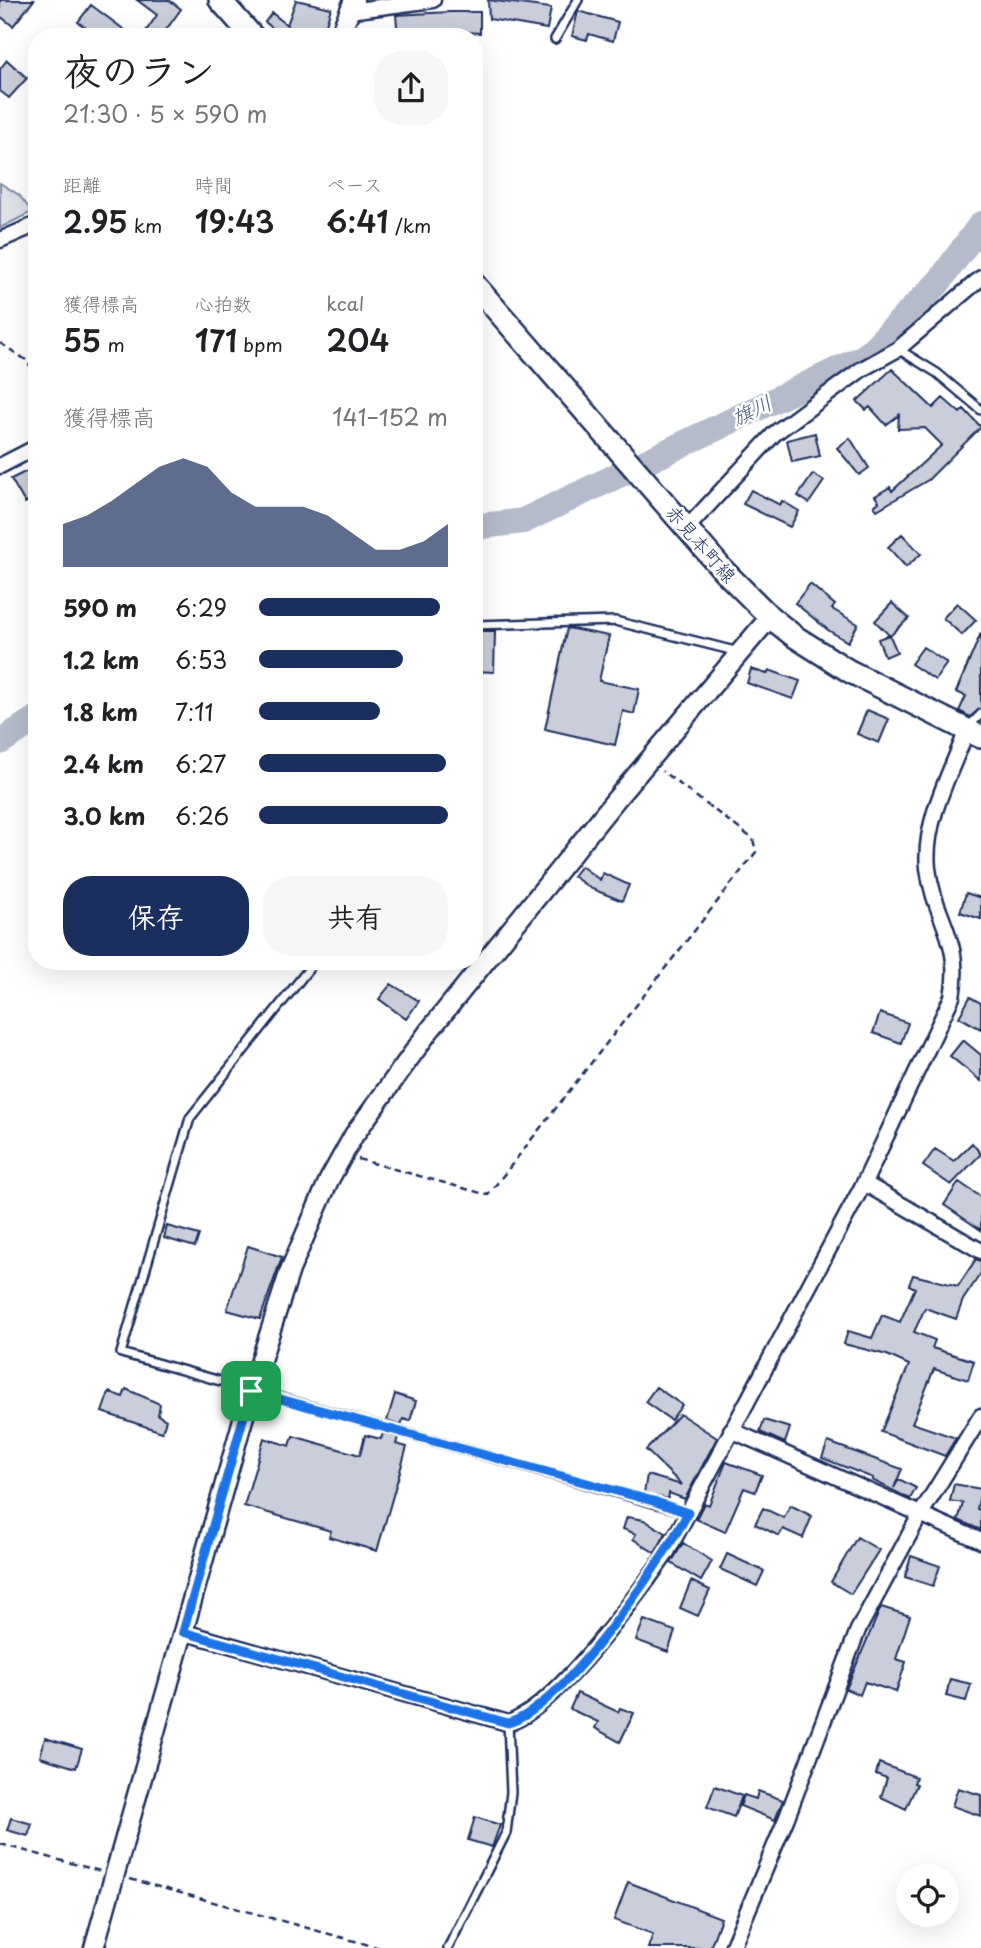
<!DOCTYPE html>
<html lang="ja">
<head>
<meta charset="utf-8">
<style>
  :root { --surface:#fff; --page:#f6f6f6; --text:#202124; --muted:#757577; --accent:#1b2f5e }
  body { margin:0; font-family:"Playpen Sans","Klee One",sans-serif; background:var(--page); color:var(--text); height:100vh; display:flex; flex-direction:column; font-size:26px; white-space:nowrap }
  * { box-sizing:border-box; margin:0 }
  p { font-size:23px; color:var(--muted) }
  .icon { flex:none; width:38px; height:38px; fill:none; stroke:currentColor; stroke-width:2; stroke-linecap:round; stroke-linejoin:round }
  .map { position:relative; flex:1; overflow:hidden }
  .side { position:absolute; left:28px; top:28px; width:455px; height:942px; display:flex; flex-direction:column; background:var(--surface); border-radius:28px; box-shadow:0 7px 28px #0002 }
  .side>* { flex:none }
  .fabs { position:absolute; left:896px; top:1864px; display:grid; gap:14px }
  .fabs a { display:grid; place-items:center; width:63px; height:63px; border-radius:50%; background:var(--surface); box-shadow:0 7px 28px #0002; font-size:35px }
  .pin { position:absolute; display:grid; place-items:center; width:60px; height:60px; color:#fff; margin:-30px; border-radius:14px; box-shadow:0 4px 10px #0006 }
  .round { display:grid; place-items:center; flex:none; width:74px; height:74px; border-radius:28px; background:var(--page) }
  .head { display:flex; align-items:center; justify-content:space-between; height:119px; padding:0 35px }
  h1 { font-size:38px; font-weight:600; line-height:52px }
  .stats { display:grid; grid-template-columns:repeat(3,1fr); gap:10px; height:119px; padding:7px 35px }
  .stats div { display:grid; align-content:center }
  .stats b { font-size:30px; font-weight:600 }
  .stats small { font-size:19px; font-weight:400 }
  .stats p { font-size:19px }
  .chart { height:196px; padding:14px 35px }
  .chart p { display:flex; justify-content:space-between }
  .chart svg { width:100%; height:126px; margin-top:7px; fill:var(--accent); opacity:.7 }
  .button { display:flex; gap:14px; margin-top:auto; padding:14px 35px }
  .button a { flex:1; height:80px; border-radius:28px; background:var(--accent); color:#fff; font-size:28px; font-weight:600; line-height:80px; text-align:center }
  .button a+a { background:var(--page); color:var(--text) }
  ul { padding:0 35px; list-style:none; font-size:23px }
  li { display:grid; grid-template-columns:112px 84px 1fr; align-items:center; height:52px }
  li i { height:18px; border-radius:9px; background:var(--accent) }
  .map>svg:first-child { display:block }
</style>
</head>
<body>
<div class="map">
<svg width="981" height="1948" viewBox="0 0 981 1948">
  <rect width="100%" height="100%" fill="#fff"/>
  <filter id="ink" filterUnits="userSpaceOnUse"><feTurbulence type="fractalNoise" baseFrequency=".0143" numOctaves="2"/><feDisplacementMap in="SourceGraphic" scale="14" xChannelSelector="R" yChannelSelector="G"/><feConvolveMatrix kernelMatrix="1 2 1 2 8 2 1 2 1" color-interpolation-filters="sRGB"/></filter>
  <g filter="url(#ink)">
    <path fill="#dee1e7" stroke="#7c88a2" stroke-width="2" d="M0,183L19,195L32,212L0,228Z"/>
    <g fill="none" stroke-linecap="round" stroke-linejoin="round">
      <path stroke="#b5bbca" stroke-width="26" d="M474,527L523,521L866,356L939,282L981,224
        M0,742L37,718"/>
    </g>
    <path fill="#caceda" stroke="#1b2f5e" stroke-width="2" d="M0,0H34L13,26L0,16Z
      M137,0H169L181,9L161,37H142L157,15Z
      M296,0L331,8L322,37H284L265,22L272,13L287,25Z
      M488,0L551,8L547,29L489,19Z
      M91,5L134,37H99L78,22Z
      M578,11L618,22L613,41L589,34L587,40L572,36Z
      M450,12H480V33L465,32V37H398L396,15Z
      M7,60L27,78L9,98L0,91V69Z
      M892,369L933,408L943,398L960,413L964,409L981,427L928,480L877,510L874,506L879,502L875,496L890,487L892,491L942,445L925,428L898,429L899,415L886,425L870,407L866,410L857,401Z
      M815,433L820,456L792,462L787,440Z
      M850,438L869,468L859,475L837,448Z
      M37,466V497L25,503L11,479Z
      M813,474L824,481L809,503L798,496Z
      M751,490L780,505L782,501L799,511L790,527L743,504Z
      M902,534L921,554L906,567L888,547Z
      M810,584L835,605L832,609L858,624L848,642L828,630L795,603Z
      M892,603L909,618L890,636L897,652L885,657L878,639L889,635L875,621Z
      M957,603L976,620L962,635L943,618Z
      M567,628L609,636L599,681L639,689L634,714L623,711L615,745L545,729Z
      M474,631H495L494,672L474,671Z
      M981,633V708L970,717L959,711L966,696L956,692Z
      M923,647L947,663L935,680L911,664Z
      M751,669L767,674L769,670L800,681L793,699L747,683Z
      M867,710L889,719L879,743L857,734Z
      M581,866L600,880L603,873L629,885L622,901L590,888L573,876Z
      M966,893L981,898V919L960,912Z
      M391,984L419,1001L406,1019L379,999Z
      M970,997L981,1003V1029L959,1017Z
      M880,1013L908,1023L901,1043L873,1033Z
      M963,1040L981,1055V1081L950,1056Z
      M972,1143L981,1154L951,1185L923,1166L935,1149L954,1161Z
      M959,1182L981,1197V1230L944,1205Z
      M167,1226L199,1235L195,1247L164,1238Z
      M248,1246L282,1257L260,1319L227,1310Z
      M976,1259L981,1261V1273L963,1300L956,1319L925,1308L914,1332L935,1340L932,1348L974,1361L968,1380L934,1369L912,1423L956,1438L945,1456L881,1432L909,1365L887,1355L844,1344L848,1331L872,1338L882,1315L900,1322L915,1288L909,1285L913,1275L958,1286Z
      M656,1387L682,1405L671,1420L645,1402Z
      M126,1389L160,1404L158,1415L166,1420L162,1432L102,1412L109,1392L123,1397Z
      M395,1394L416,1401L410,1421L403,1419L401,1426L387,1421Z
      M680,1414L717,1438L685,1499L669,1493L668,1499L644,1493L647,1475L682,1485L646,1450Z
      M764,1420L790,1428L785,1443L760,1432Z
      M383,1433L398,1437L396,1444L407,1447L377,1551L329,1537L331,1531L244,1506L264,1438L290,1446L293,1436L360,1455L365,1435L381,1439Z
      M828,1442L902,1469L894,1488L899,1479L916,1488L910,1499L872,1480L873,1478L822,1458Z
      M726,1462L762,1475L755,1492L744,1488L725,1532L696,1519L704,1503L709,1505Z
      M954,1484L981,1489L977,1509L981,1510V1530L958,1520L963,1503L950,1501Z
      M790,1505L812,1516L803,1538L783,1529L779,1536L755,1524L763,1508L784,1518Z
      M627,1517L644,1520L666,1533L655,1553L633,1539L636,1534L623,1529Z
      M857,1537L879,1550L851,1594L831,1582Z
      M683,1543L712,1561L701,1581L671,1563Z
      M727,1554L764,1571L757,1586L720,1569Z
      M911,1556L940,1566L933,1586L905,1577Z
      M691,1581L710,1590L698,1616L680,1608Z
      M881,1607L910,1616L896,1659L906,1662L896,1692L865,1682L860,1695L846,1689Z
      M644,1620L675,1631L668,1652L636,1640Z
      M950,1679L971,1684L966,1701L946,1696Z
      M577,1693L618,1712L620,1708L634,1713L620,1742L595,1728L598,1722L570,1709Z
      M45,1738L82,1749L76,1768L40,1757Z
      M879,1763L916,1777L914,1783L917,1784L906,1809L881,1797L887,1778L876,1774Z
      M715,1786L742,1796L734,1817L707,1807Z
      M958,1788L981,1795V1816L952,1806Z
      M758,1791L783,1800L775,1820L740,1806L744,1795L756,1799Z
      M475,1817L500,1825L492,1847L468,1840Z
      M11,1818L32,1824L28,1836L7,1830Z
      M628,1882L721,1918L710,1948H648L653,1934L614,1920Z"/>
    <g fill="none" stroke-linecap="round" stroke-linejoin="round">
      <defs>
        <path id="service" d="M555,39L578,0
          M898,349L937,373L981,410
          M474,625L615,621L739,652
          M969,726L981,714
          M315,961L190,1118L121,1353L689,1513
          M448,1948L506,1833L511,1792L508,1723"/>
        <path id="minor" d="M349,11L433,0
          M0,240L37,224
          M0,466L37,447
          M687,528L775,433L862,369L898,349L981,278
          M864,1183L981,1251
          M731,1430L981,1541
          M183,1632L508,1723C553,1711 638,1594 666,1554L864,1183L952,997C963,938 934,920 928,868C923,822 951,772 967,730
          M732,1948L787,1817L858,1630L920,1515L981,1416"/>
        <path id="tertiary" d="M339,37L354,0
          M94,1948L251,1391L290,1270L329,1180L354,1135L429,1031L617,798L770,617"/>
        <path id="secondary" d="M220,0L253,37
          M474,284L723,570L770,617L794,636L849,671L981,737"/>
      </defs>
      <use href="#service" stroke="#1b2f5e" stroke-width="12"/>
      <use href="#minor" stroke="#1b2f5e" stroke-width="19"/>
      <use href="#tertiary" stroke="#1b2f5e" stroke-width="23"/>
      <use href="#secondary" stroke="#1b2f5e" stroke-width="26"/>
      <path stroke="#1b2f5e" stroke-width="2.5" stroke-dasharray="7 5" stroke-linecap="butt" d="M0,343L26,360L37,376
        M358,1159L488,1195L756,852L753,839L662,771
        M0,1844L100,1871
        M130,1879L380,1948"/>
      <use href="#service" stroke="#fff" stroke-width="7"/>
      <use href="#minor" stroke="#fff" stroke-width="14"/>
      <use href="#tertiary" stroke="#fff" stroke-width="18"/>
      <use href="#secondary" stroke="#fff" stroke-width="21"/>
    </g>
  </g>
  <g fill="none" stroke-linecap="round" stroke-linejoin="round" filter="url(#ink)">
    <defs>
      <path id="route" d="M251,1391L653,1501L688,1513C660,1564 563,1708 508,1723L183,1632Z"/>
    </defs>
    <use href="#route" stroke="#fff" stroke-width="14"/>
    <use href="#route" stroke="#1a73e8" stroke-width="9"/>
  </g>
  <g text-anchor="middle" stroke-width="5" stroke-linejoin="round" paint-order="stroke">
    <g font-size="19" fill="#1b2f5e" stroke="#fff">
      <text transform="translate(701 544) rotate(49)" y="7">赤見本町線</text>
    </g>
    <g font-size="21" font-style="italic" fill="#49597e" stroke="#fff">
      <text transform="translate(752 411) rotate(-26)" y="7">旗川</text>
    </g>
  </g>
</svg>
<div class="fabs">
<a><svg class="icon" aria-label="locate" viewBox="0 0 24 24"><circle cx="12" cy="12" r="6"/><path d="M12 2v4M12 18v4M2 12h4M18 12h4"/></svg></a>
</div>
<div class="pin" style="left:251px;top:1391px;background:#1e9e55"><svg class="icon" aria-label="arrive" viewBox="0 0 24 24"><path d="M6 21V4h12l-3 4 3 4H6"/></svg></div>
<section class="side">
<div class="head"><div><h1>夜のラン</h1><p>21:30 · 5 × 590 m</p></div><a class="round"><svg class="icon" aria-label="share" viewBox="0 0 24 24"><path d="M12 15V3M7 8l5-5 5 5M5 13v7h14v-7"/></svg></a></div>
<div class="stats">
<div><p>距離</p><b>2.95<small> km</small></b></div>
<div><p>時間</p><b>19:43</b></div>
<div><p>ペース</p><b>6:41<small> /km</small></b></div>
</div>
<div class="stats">
<div><p>獲得標高</p><b>55<small> m</small></b></div>
<div><p>心拍数</p><b>171<small> bpm</small></b></div>
<div><p>kcal</p><b>204</b></div>
</div>
<div class="chart"><p><span>獲得標高</span>141–152 m</p>
<svg viewBox="0 0 160 44" preserveAspectRatio="none"><path d="M0 44V29L10 26L20 21L30 15L40 9L50 6L60 9L70 18L80 23L90 23L100 23L110 26L120 32L130 38L140 38L150 35L160 29V44z"/></svg>
</div>
<ul>
<li><b>590 m</b>6:29<i style="width:96%"></i></li>
<li><b>1.2 km</b>6:53<i style="width:76%"></i></li>
<li><b>1.8 km</b>7:11<i style="width:64%"></i></li>
<li><b>2.4 km</b>6:27<i style="width:99%"></i></li>
<li><b>3.0 km</b>6:26<i style="width:100%"></i></li>
</ul>
<div class="button"><a>保存</a><a>共有</a></div>
</section>
</div>
</body>
</html>
